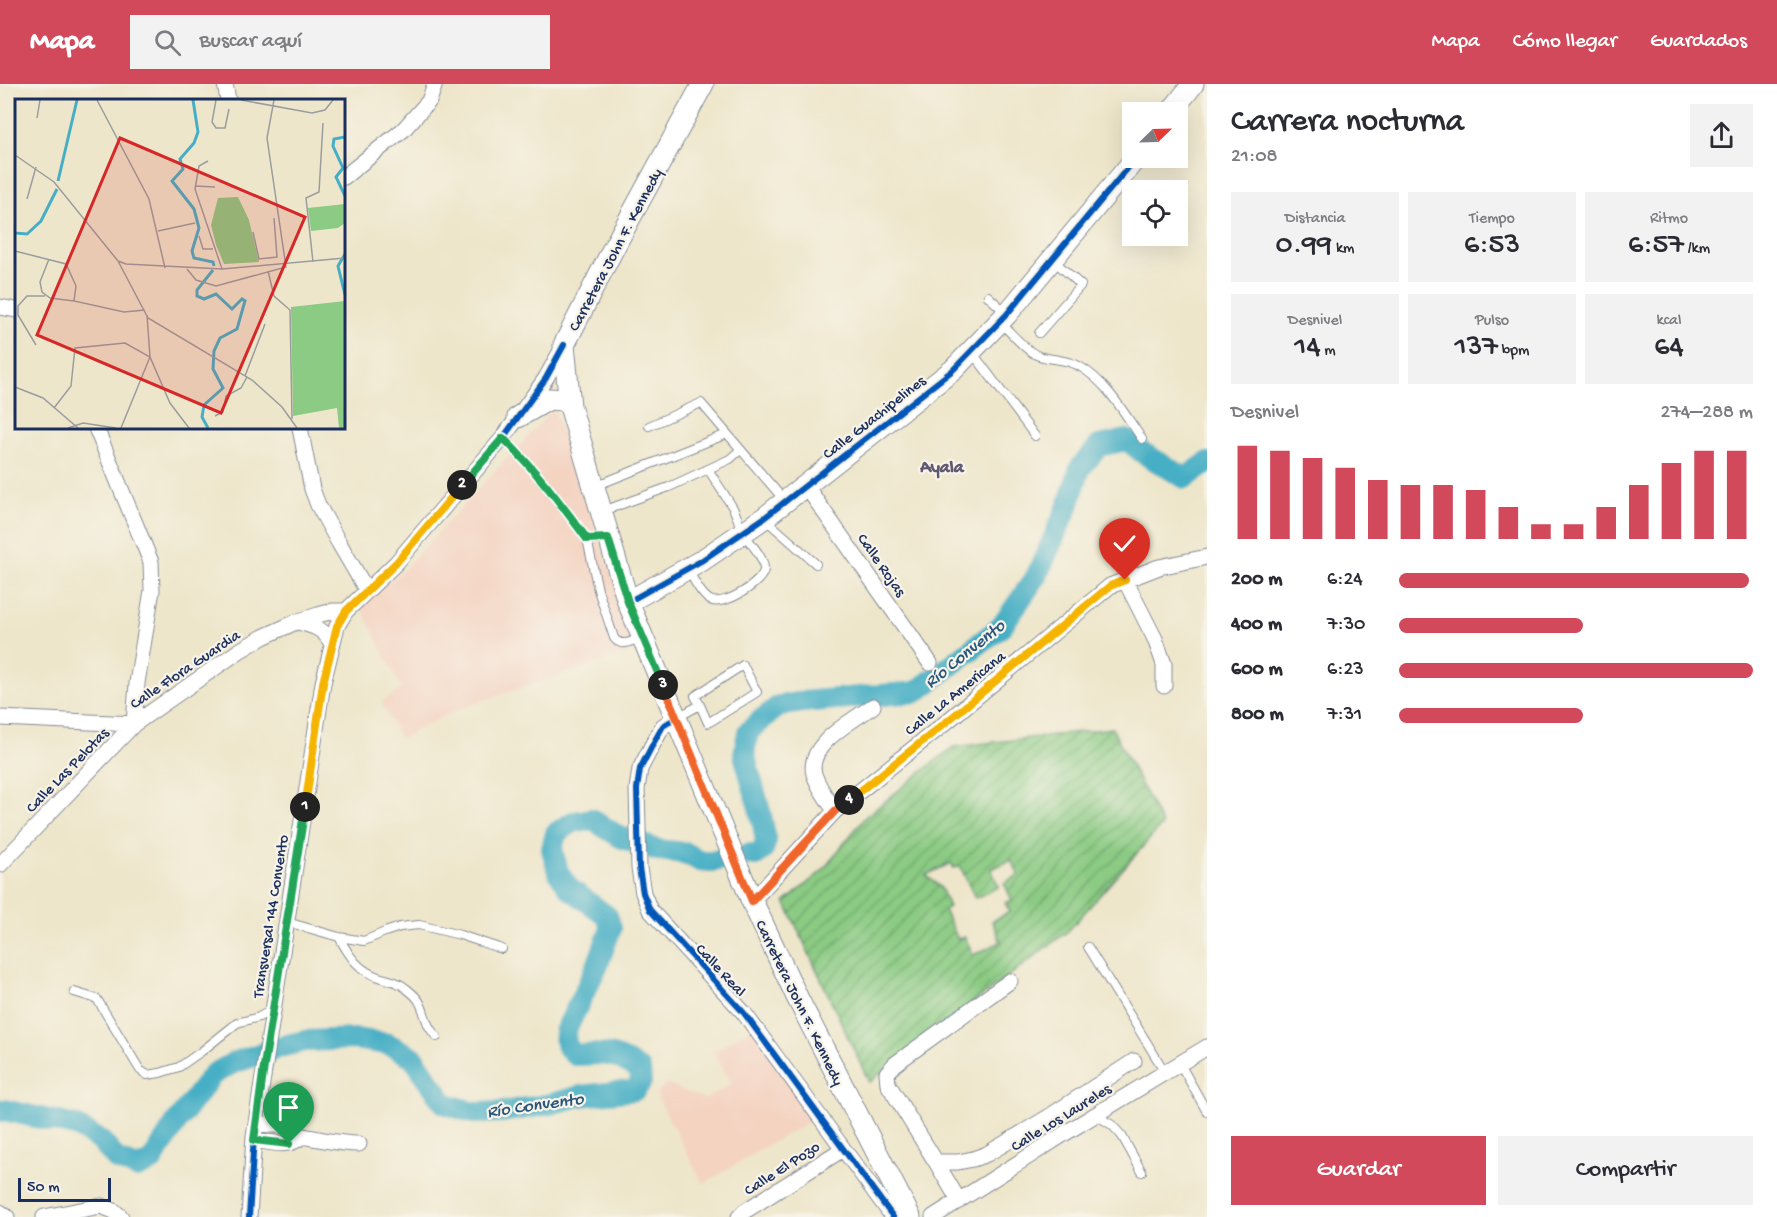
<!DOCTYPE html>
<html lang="es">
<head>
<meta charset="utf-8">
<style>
  :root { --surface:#fff; --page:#f2f2f3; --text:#2b2b33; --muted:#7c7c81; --accent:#d1495b }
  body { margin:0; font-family:"Gochi Hand",sans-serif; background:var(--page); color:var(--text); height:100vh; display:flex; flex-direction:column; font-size:22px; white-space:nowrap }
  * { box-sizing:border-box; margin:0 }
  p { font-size:20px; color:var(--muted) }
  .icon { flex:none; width:33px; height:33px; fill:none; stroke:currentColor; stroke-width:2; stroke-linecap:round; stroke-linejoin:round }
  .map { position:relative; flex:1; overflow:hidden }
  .sheet { display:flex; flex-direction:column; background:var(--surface); width:570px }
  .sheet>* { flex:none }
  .needle { width:39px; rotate:67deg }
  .buttons { position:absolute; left:1122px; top:18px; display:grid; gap:12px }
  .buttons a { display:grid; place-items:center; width:66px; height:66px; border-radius:0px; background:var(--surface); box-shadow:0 6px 24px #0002; font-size:30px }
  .scale { position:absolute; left:18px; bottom:15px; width:93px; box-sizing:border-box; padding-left:6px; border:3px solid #1b2f5e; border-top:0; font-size:16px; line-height:21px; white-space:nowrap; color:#1b2f5e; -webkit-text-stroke:4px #f7f3e8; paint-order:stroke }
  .pin { position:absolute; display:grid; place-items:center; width:51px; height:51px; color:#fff; margin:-62px -26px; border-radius:50% 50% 50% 0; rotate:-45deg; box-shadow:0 0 6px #0007 }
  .pin .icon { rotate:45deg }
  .km { position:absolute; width:30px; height:30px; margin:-15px; border-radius:50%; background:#222; color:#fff; font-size:16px; line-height:30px; text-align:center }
  .round { display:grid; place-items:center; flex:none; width:63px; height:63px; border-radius:0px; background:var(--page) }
  .summary { display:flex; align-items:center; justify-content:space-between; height:102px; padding:0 24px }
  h1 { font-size:33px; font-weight:600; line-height:45px }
  .metrics { display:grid; grid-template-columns:repeat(3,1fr); gap:9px; height:102px; padding:6px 24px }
  .metrics div { display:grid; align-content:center; border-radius:0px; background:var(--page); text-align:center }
  .metrics b { font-size:30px; font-weight:600 }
  .metrics small { font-size:16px; font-weight:400 }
  .metrics p { font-size:16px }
  .chart { height:168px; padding:12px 24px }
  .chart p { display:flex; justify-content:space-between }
  .chart svg { width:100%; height:108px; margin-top:6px; stroke:var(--accent); stroke-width:6 }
  .action { display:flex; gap:12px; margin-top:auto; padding:12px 24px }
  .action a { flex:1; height:69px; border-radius:0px; background:var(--accent); color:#fff; font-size:24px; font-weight:600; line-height:69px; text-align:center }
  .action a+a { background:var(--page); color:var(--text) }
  ul { padding:0 24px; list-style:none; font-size:20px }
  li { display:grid; grid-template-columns:96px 72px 1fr; align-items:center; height:45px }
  li i { height:15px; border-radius:8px; background:var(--accent) }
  header { display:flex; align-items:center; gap:36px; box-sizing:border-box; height:84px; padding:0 30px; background:var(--accent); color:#fff }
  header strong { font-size:28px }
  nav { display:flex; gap:33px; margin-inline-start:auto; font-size:21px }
  .search { width:420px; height:54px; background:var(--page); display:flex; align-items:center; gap:15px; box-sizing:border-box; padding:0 21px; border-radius:0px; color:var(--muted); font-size:22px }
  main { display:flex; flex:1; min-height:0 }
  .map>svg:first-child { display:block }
</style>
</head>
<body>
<header>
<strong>Mapa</strong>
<div class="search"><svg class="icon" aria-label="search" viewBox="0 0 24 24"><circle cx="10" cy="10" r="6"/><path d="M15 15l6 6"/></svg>Buscar aquí</div>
<nav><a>Mapa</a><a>Cómo llegar</a><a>Guardados</a></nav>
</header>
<main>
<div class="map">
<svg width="1207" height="1133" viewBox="0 0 1207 1133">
  <defs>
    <pattern id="garden-furrows" width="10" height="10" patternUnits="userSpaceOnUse" patternTransform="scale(1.5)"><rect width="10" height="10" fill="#8bcb83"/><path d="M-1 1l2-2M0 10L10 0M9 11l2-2" fill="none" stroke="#71a56e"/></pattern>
  </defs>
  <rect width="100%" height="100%" fill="#f7f3e8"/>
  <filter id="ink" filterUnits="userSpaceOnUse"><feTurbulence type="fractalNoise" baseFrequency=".0167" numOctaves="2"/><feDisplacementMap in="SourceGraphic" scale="12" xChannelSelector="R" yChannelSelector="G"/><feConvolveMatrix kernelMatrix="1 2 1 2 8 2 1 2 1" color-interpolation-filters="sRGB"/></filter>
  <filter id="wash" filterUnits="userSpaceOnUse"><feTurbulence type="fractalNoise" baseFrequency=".008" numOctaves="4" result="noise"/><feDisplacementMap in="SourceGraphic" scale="24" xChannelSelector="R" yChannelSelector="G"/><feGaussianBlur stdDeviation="1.35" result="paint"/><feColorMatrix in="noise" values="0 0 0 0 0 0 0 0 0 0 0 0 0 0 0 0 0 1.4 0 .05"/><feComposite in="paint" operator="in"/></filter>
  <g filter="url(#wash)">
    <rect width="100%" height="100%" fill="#eee6ca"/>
    <path fill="#f4d3c1" d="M554,324L600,459L639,565L473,620L444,632L400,655L381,618L402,605L360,521L401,488Z
      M751,944L814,1034L703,1100L656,1010L666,1000L705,1015L732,1000L713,968Z"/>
    <path fill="url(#garden-furrows)" stroke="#537d70" stroke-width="1.5" fill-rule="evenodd" d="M1112,644L1162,741L1068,847L869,998L785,818L823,786L865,733L953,663ZM1011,776L1019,791L1004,799L1012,816L1005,819L1010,828L992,837L1001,858L973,871L965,853L958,855L944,826L949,823L941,804L926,791L951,779L954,784L960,782L975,814L999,803L991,785Z"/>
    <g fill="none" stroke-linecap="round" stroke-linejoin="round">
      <path stroke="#46afc5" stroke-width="22" d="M748,770L756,771L763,766L766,756L761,731L744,670L748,648L761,636L779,622L802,618L916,608L1001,543L1036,493L1068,422L1080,384L1099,362L1127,356L1143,369L1185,394L1207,379
        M0,1027L4,1026L76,1042L102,1058L116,1075L137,1084L151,1078L176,1039L212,991L233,979L283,962L305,957L355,955L388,960L413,973L444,1019L474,1029L502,1028L551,1020L580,1012L635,1006L641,998L640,986C612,968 607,969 575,971L566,961L565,948L597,882L611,844L607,832L569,804L558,788L552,765L556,749L573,738L591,735L620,753L658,766L685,769L700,777H714L725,774"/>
    </g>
  </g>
  <g filter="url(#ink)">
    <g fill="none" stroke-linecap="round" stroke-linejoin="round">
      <defs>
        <path id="lane" d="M988,212L1006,229
          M1001,239C1011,249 1027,268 1039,272C1052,276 1066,275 1079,282C1107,298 1124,329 1142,355
          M1039,249L1081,201L1053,176
          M972,268L1035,352
          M649,342L701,319L784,416
          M503,354C535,385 561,420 587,455L607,454
          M595,402L727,350
          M603,427L669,403L730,375L740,366
          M765,435L816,480
          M587,455L598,506L614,554C621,564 632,557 641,553
          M689,487C693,495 702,512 710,516C723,524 766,497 764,484C763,471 750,460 744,449C739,441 737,432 733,424C725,411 716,398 708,385
          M678,633L700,621L708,639L757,608L743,581L695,612L700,621
          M287,838L339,853L364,857L385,848L400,843L419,841L460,851L502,865
          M339,853C349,872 359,888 382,894C392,897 399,898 407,905C412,909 418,914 420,919C427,933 425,941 437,953
          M1088,863L1165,988
          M74,908L97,915L140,986L147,991L160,989L179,983L202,967L237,939L259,933L273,925
          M1180,980L1207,1028
          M1096,1031L1112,1041L1122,1052L1142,1088"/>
        <path id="street" d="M225,0L228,16
          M344,93L403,46L429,17L435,0
          M0,223L16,226
          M300,344L312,405L318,421L339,459L367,507
          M806,402L930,579
          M1125,496L1155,555L1164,580V602
          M296,538C312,541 326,545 332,561
          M0,634L134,640L239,567L263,553L296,538L318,531L333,527H346
          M676,634L663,642L654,658L640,685L637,705L639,784L643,809L650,826L744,929L893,1133
          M835,727C828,716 818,703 814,690C806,660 853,637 873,622
          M0,781L134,640L137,599L152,506L151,478L96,344
          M752,817L835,727L944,640L1110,502L1159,483L1207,473
          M1010,897L895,980L887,989L888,1000L936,1078H958L973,1075L987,1070L1047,1034L1134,977
          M302,1052C321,1055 340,1060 359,1060
          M254,1056C270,1058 290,1065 302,1052L289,1042L256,1040
          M936,1078L959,1117
          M0,1128L7,1133
          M44,1133L101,1122L114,1127L121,1133
          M249,1133L254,1052L323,599L337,542L346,527L396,479L503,354L546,294L564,261
          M739,1133L745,1127L843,1065
          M933,1133L1067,1048L1207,963"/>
        <path id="secondary" d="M703,0L613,165L564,261L570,322L628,518L752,817L798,915L910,1133
          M1171,28L1193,0
          M518,333L549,315L564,316L570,322
          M628,518L701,477L764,434L953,286L1007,230L1136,74"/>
      </defs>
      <use href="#lane" stroke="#848a94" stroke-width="10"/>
      <use href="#street" stroke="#848a94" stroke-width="17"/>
      <use href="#secondary" stroke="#848a94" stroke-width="23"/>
      <use href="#lane" stroke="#fff" stroke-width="8"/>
      <use href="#street" stroke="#fff" stroke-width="15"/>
      <use href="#secondary" stroke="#fff" stroke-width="21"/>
      <defs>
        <path id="cycleway" d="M628,518L701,477L764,434L953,286L1007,230L1136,74
          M676,634L663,642L654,658L640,685L637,705L639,784L643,809L650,826L744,929L893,1133
          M249,1133L254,1052L323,599L337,542L346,527L396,479L503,354L546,294L564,261"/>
      </defs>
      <use href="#cycleway" stroke="#f7f3e8" stroke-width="10"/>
      <use href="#cycleway" stroke="#0057b8" stroke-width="6"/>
    </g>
  </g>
  <g fill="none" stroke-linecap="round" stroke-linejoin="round" filter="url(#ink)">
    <defs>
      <path id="split-1" d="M289,1060L254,1056L264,982L305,723"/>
      <path id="split-2" d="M305,723L323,599L337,542L346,527L396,479L462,401"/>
      <path id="split-3" d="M462,401L503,354C535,385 561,420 587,455L608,454L628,518L663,601"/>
      <path id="split-4" d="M663,601L752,817L835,727L849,716"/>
      <path id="split-5" d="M849,716L944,640L1110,502L1125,496"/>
    </defs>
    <use href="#split-1" stroke="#fff" stroke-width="12"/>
    <use href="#split-2" stroke="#fff" stroke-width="12"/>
    <use href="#split-3" stroke="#fff" stroke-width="12"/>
    <use href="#split-4" stroke="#fff" stroke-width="12"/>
    <use href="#split-5" stroke="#fff" stroke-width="12"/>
    <use href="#split-1" stroke="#22a559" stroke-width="8"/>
    <use href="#split-2" stroke="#f5b400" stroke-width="8"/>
    <use href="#split-3" stroke="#22a559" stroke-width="8"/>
    <use href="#split-4" stroke="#f0652b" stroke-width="8"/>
    <use href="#split-5" stroke="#f5b400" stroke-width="8"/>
  </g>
  <g text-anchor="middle" stroke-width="4.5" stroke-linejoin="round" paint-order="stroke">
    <g font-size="16" fill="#1b2f5e" stroke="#f7f3e8">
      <text transform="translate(614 165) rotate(-62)" y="6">Carretera John F. Kennedy</text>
      <text transform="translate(873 332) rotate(-38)" y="6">Calle Guachipelines</text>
      <text transform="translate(883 480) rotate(55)" y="6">Calle Rojas</text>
      <text transform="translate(184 584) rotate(-34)" y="6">Calle Flora Guardia</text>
      <text transform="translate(954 608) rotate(-39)" y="6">Calle La Americana</text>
      <text transform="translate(66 685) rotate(-46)" y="6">Calle Las Pelotas</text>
      <text transform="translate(269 832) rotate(-81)" y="6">Transversal 144 Convento</text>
      <text transform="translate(722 885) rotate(47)" y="6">Calle Real</text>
      <text transform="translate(801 918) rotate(64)" y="6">Carretera John F. Kennedy</text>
      <text transform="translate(1060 1032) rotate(-32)" y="6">Calle Los Laureles</text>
      <text transform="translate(781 1083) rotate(-33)" y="6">Calle El Pozo</text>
    </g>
    <g font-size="18" font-weight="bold" fill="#615971" stroke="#f7f3e8">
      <text x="942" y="388">Ayala</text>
    </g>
    <g font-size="18" font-style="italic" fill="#28557d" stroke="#f7f3e8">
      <text transform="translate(964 569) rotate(-39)" y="6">Río Convento</text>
      <text transform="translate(535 1020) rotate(-8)" y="6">Río Convento</text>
    </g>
  </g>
  <g transform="translate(15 15)">
    <rect width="330" height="330" fill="#eee6ca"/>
    <path d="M330,202V329H324L322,309L278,317L276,208Z" fill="#8bcb83"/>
    <path d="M223,98L234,121L244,163L209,165L201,146L196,126L203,99ZM330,105V124L323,129L296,132L293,109Z" fill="#8bcb83"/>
    <path fill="none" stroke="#46afc5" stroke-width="3" d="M178,1L183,33L179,44L165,60L168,70L157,82L179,110L184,129L177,152L179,159L198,163L199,167M330,38L319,40L318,47L328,69L321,78L330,97M43,82L62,1M0,134L12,135L26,122L42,90M330,155L323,167L330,196M193,329L187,318L189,306L208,289L198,270L199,252L205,239L222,230L230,202L227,200L217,210L201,195L189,200L182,197V191L198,171"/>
    <path fill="none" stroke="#9a9d9f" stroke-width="1.5" d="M82,1L134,100L150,169M201,1L197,23L201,29H210L214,10M226,1L297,14L310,11L318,1M22,19L25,1M0,56L39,83L103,162L111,165L207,170L330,159M193,62L184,67L180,90L207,170M180,87L200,88M12,100L21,68M143,132L180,124M238,133L244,160L262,158L259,119M184,137L188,150H198M0,152L51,165L61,187L59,202L109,213L130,211M34,160L25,183L27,193L35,199L59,202M103,162L133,219L237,281L267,308L282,329M298,163L291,99L304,93L308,24M172,170L181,181L201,187L271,168L252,39L259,1M253,172L259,197L275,211L277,320M21,246L3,216V207L12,197H30M230,277L250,225M0,288L28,299L63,329M39,309L56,287L60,249L110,244L135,258L155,304L174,329M200,317L208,313L211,297L226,289L232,278M53,329L68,324L101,329M106,329L135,258L132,216"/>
    <path fill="#d62828" fill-opacity="0.15" stroke="#d62828" stroke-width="3" d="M105,39L290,118L206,314L22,236Z"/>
    <rect width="330" height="330" fill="none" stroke="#1b2f5e" stroke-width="3"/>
  </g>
</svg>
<div class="buttons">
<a><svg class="needle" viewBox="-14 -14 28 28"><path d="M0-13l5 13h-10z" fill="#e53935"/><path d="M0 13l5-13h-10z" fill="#7c7c81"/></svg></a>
<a><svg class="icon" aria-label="locate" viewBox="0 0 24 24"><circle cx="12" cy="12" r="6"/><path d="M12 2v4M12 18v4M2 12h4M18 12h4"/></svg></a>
</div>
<div class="scale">50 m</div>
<div class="pin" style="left:289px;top:1060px;background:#1e9e55"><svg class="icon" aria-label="arrive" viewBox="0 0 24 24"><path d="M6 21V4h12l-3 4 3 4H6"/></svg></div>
<div class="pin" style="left:1125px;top:496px;background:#d93025"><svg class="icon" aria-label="check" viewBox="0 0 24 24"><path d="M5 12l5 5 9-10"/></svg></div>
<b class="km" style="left:305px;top:723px">1</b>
<b class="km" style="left:462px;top:401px">2</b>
<b class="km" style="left:663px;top:601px">3</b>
<b class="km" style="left:849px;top:716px">4</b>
</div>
<section class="sheet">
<div class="summary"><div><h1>Carrera nocturna</h1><p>21:08</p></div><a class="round"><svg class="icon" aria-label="share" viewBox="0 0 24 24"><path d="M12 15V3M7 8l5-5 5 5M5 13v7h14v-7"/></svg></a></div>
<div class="metrics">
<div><p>Distancia</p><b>0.99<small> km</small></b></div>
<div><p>Tiempo</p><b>6:53</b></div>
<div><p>Ritmo</p><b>6:57<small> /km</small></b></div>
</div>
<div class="metrics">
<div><p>Desnivel</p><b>14<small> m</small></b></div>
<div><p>Pulso</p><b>137<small> bpm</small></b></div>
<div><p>kcal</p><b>64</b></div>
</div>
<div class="chart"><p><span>Desnivel</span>274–288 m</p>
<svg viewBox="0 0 160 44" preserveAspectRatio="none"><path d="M5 44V6M15 44V8M25 44V11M35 44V15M45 44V20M55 44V22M65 44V22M75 44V24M85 44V31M95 44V38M105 44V38M115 44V31M125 44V22M135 44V13M145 44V8M155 44V8"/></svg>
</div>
<ul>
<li><b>200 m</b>6:24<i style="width:99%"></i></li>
<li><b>400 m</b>7:30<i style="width:52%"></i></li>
<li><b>600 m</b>6:23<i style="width:100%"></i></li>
<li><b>800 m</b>7:31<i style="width:52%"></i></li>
</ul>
<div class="action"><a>Guardar</a><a>Compartir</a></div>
</section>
</main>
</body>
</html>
